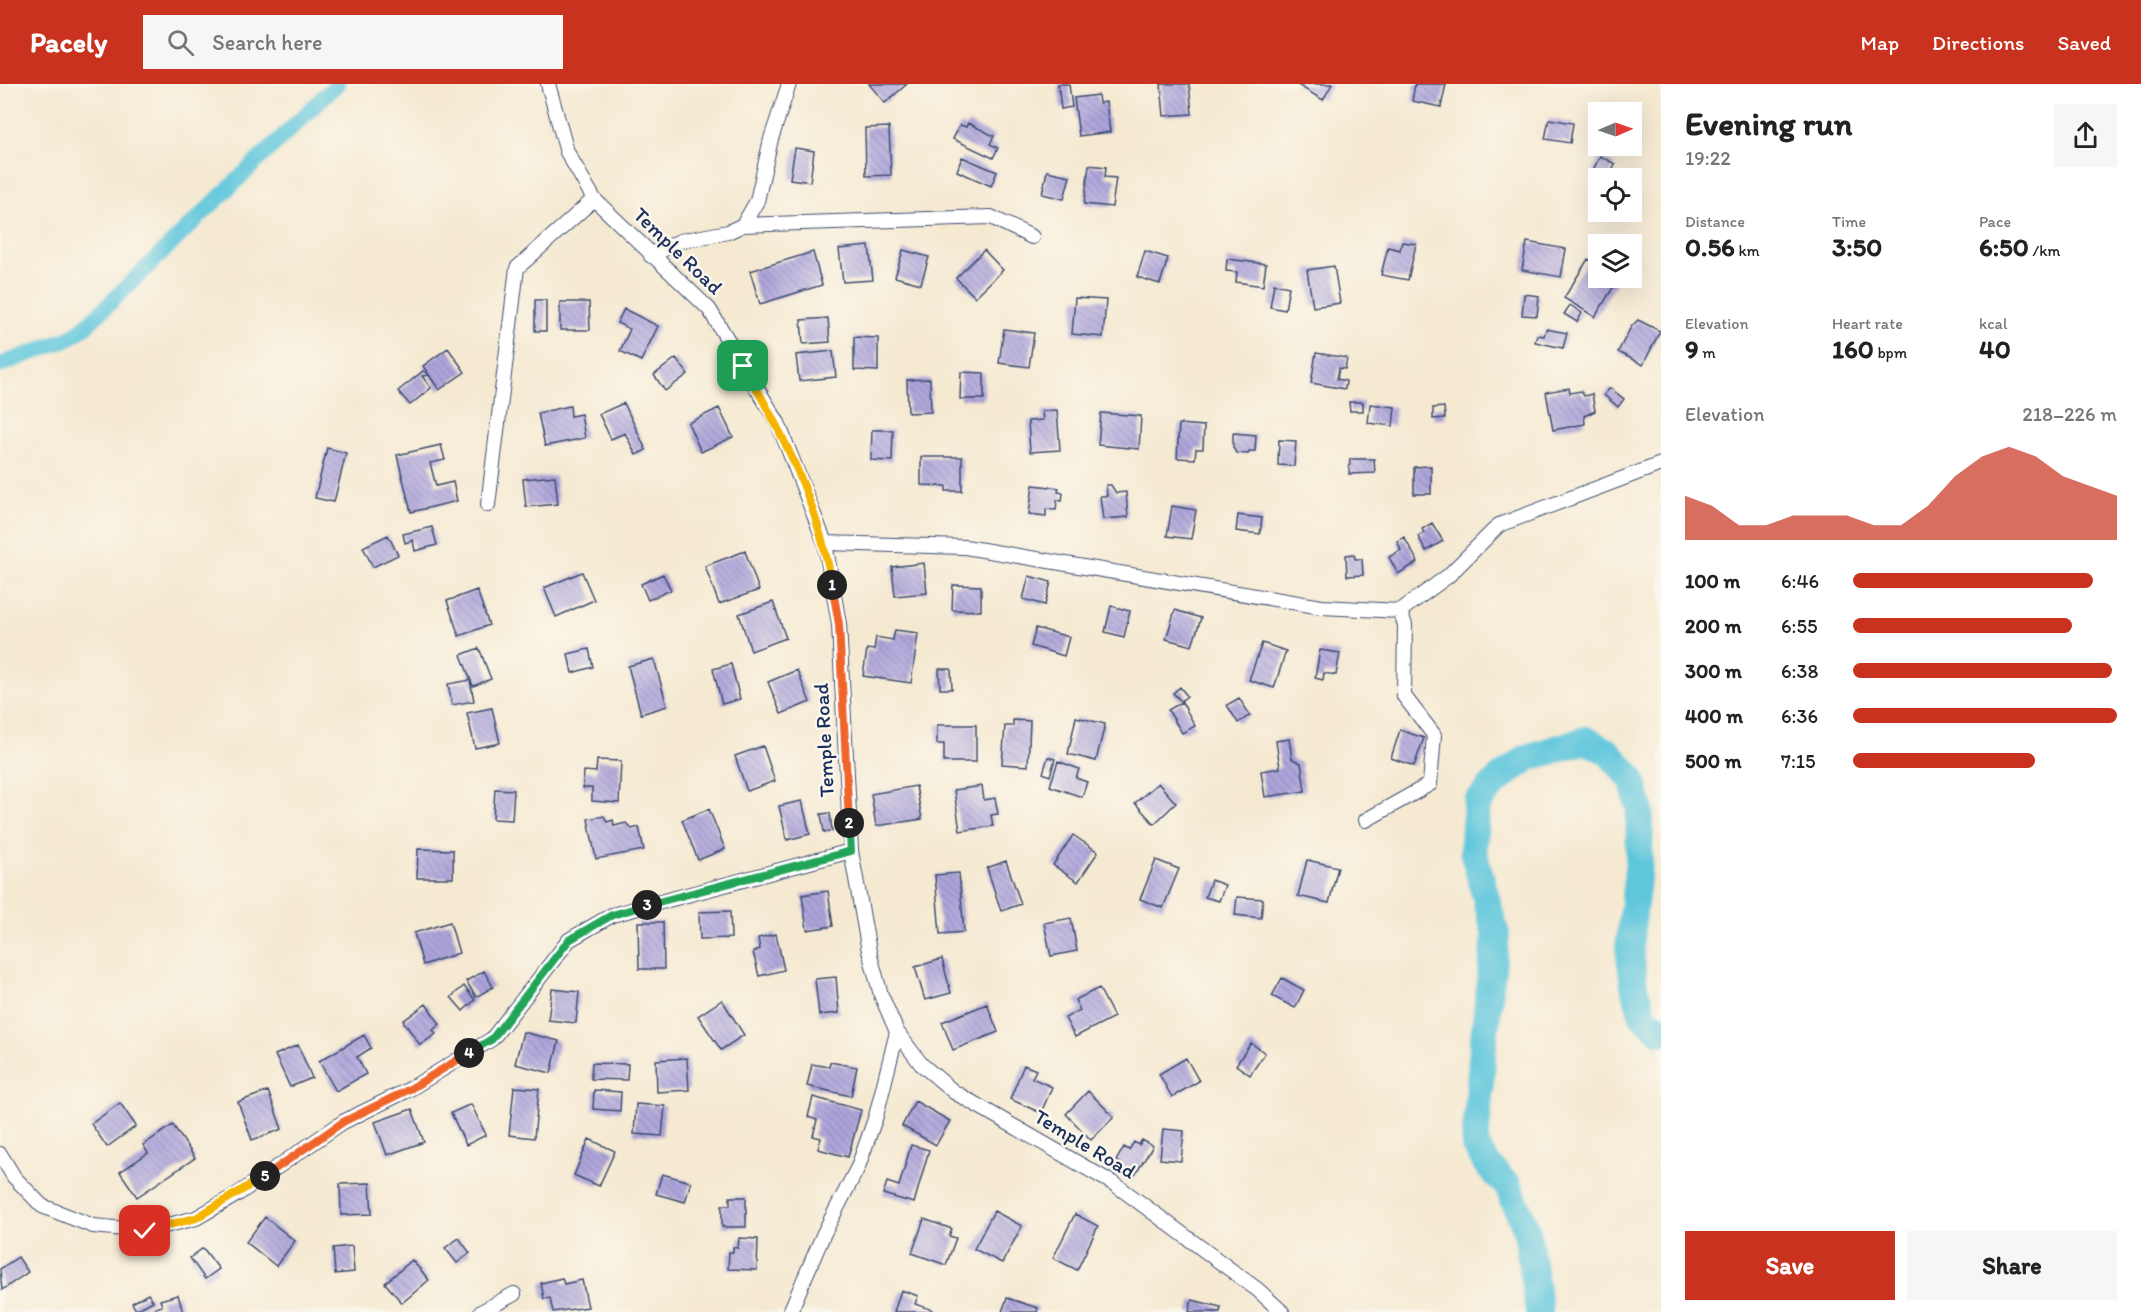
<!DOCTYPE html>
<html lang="en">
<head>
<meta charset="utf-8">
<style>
  :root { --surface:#fff; --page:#f6f6f6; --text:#222; --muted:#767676; --accent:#c8321e }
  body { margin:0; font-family:Itim,sans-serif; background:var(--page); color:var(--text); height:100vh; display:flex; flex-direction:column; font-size:22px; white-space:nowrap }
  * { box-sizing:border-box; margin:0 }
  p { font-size:20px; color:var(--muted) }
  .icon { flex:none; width:33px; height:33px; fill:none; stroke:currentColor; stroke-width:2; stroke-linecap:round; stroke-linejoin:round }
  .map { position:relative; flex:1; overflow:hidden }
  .details { display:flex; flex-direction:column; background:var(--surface); width:480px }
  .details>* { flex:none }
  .needle { width:39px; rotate:88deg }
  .fabs { position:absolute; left:1588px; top:18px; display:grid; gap:12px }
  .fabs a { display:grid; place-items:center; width:54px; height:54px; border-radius:0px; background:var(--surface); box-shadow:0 6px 24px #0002; font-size:30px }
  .pin { position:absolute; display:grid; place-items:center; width:51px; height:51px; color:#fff; margin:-26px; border-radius:12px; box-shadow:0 3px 9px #0006 }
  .km { position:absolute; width:30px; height:30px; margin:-15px; border-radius:50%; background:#222; color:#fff; font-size:16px; line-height:30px; text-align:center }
  .round { display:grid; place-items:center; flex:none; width:63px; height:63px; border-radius:0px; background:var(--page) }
  .headline { display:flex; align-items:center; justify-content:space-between; height:102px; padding:0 24px }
  h1 { font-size:33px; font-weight:700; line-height:45px }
  .figures { display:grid; grid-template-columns:repeat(3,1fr); gap:9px; height:102px; padding:6px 24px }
  .figures div { display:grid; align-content:center }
  .figures b { font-size:26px; font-weight:700 }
  .figures small { font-size:16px; font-weight:400 }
  .figures p { font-size:16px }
  .chart { height:168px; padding:12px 24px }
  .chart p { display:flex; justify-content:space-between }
  .chart svg { width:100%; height:108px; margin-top:6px; fill:var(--accent); opacity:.7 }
  .cta { display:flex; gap:12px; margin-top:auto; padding:12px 24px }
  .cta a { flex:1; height:69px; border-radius:0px; background:var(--accent); color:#fff; font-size:24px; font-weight:700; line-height:69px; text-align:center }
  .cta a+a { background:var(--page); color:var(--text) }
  ul { padding:0 24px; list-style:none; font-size:20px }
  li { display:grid; grid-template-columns:96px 72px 1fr; align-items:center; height:45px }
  li i { height:15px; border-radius:8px; background:var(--accent) }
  header { display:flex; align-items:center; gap:36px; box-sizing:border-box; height:84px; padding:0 30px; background:var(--accent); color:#fff }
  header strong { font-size:28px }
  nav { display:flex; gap:33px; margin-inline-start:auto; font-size:21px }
  .search { width:420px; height:54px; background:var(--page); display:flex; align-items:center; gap:15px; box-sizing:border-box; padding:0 21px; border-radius:0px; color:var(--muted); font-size:22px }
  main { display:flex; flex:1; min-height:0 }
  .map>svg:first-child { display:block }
</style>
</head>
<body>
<header>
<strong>Pacely</strong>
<div class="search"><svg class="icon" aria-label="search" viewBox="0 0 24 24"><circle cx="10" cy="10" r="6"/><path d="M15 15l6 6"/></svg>Search here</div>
<nav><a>Map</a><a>Directions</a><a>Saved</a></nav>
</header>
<main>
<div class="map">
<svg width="1661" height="1228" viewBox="0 0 1661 1228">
  <defs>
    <pattern id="building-back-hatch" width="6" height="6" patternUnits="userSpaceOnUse" patternTransform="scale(1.5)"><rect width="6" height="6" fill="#afa5dc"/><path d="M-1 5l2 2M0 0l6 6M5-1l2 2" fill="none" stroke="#8e87b6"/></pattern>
  </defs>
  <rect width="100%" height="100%" fill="#fbf7ec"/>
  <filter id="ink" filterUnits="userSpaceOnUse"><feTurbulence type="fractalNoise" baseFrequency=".0167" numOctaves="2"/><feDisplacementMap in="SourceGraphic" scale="12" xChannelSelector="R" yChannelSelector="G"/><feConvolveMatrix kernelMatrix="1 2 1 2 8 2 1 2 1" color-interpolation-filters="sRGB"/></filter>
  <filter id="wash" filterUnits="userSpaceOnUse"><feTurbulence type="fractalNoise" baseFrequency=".008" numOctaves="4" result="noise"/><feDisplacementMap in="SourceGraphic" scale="24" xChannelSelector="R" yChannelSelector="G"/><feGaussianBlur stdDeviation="1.35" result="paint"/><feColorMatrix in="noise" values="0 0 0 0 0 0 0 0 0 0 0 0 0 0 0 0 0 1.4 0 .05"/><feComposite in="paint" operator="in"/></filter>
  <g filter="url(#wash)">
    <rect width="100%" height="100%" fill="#f5e9d1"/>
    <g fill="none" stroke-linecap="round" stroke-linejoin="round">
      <path stroke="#5fc6dc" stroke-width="16" d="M0,281L68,255L85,243L337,0"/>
      <path stroke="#5fc6dc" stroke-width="28" d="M1539,1228L1527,1146L1508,1102L1488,1082L1475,1061L1483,963L1496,851L1473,766L1477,719L1498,696L1527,674L1586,656L1608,668L1632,695L1640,725L1639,778L1629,863L1634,902L1643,932L1661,947"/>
    </g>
    <g id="blocks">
      <path fill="url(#building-back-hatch)" d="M869,0H907L885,19Z
        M1058,0H1069L1072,23L1061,25Z
        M1161,0H1189L1192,30L1164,32Z
        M1296,0H1332L1323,16Z
        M1415,0H1446L1441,23L1412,17Z
        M1098,11L1099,19L1106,18L1110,48L1079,52L1074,14Z
        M1549,35L1573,39L1570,59L1545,55Z
        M968,39L994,52L990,60L998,64L993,74L953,55L960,41L966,43Z
        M889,43L891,91L866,92L865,44Z
        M795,64L814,67L810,98L790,95Z
        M1600,72L1615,80L1608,94L1599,96L1590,92Z
        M962,73L997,88L991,102L957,87Z
        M1089,81L1106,83L1105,93L1116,94L1112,123L1084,120Z
        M1047,87L1070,92L1064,115L1042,110Z
        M1402,158L1416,160L1408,196L1381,191L1388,163L1400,166Z
        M1527,158L1566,165L1561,193L1522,186Z
        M869,162L873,196L843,198L839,165Z
        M903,166L929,173L921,200L895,193Z
        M984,166L1003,186L975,213L956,194Z
        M1145,167L1168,174L1160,200L1137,193Z
        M813,168L822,201L760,220L750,187Z
        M1227,175L1266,180L1263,202L1236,198L1237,188L1226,187Z
        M1588,175L1599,182V194H1619L1595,233L1564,214Z
        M1334,182L1340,219L1313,223L1307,186Z
        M1274,200L1289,203L1285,226L1270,223Z
        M1524,210L1539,212L1537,232L1522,231Z
        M1075,214L1106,216L1103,253L1072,250Z
        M535,216H546V247H535Z
        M560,218H589L590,246H560Z
        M1570,221L1582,229L1577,238L1564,230Z
        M624,225L658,242L641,277L620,267L630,245L617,239Z
        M828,234L830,258L803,260L801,236Z
        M1638,236L1660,247L1643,281L1618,268L1631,243Z
        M1004,245L1034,249L1029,283L999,279Z
        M1546,245L1567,249L1563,264L1535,258L1537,251L1544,252Z
        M854,253L878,254V287L854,286Z
        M448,264L465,288L439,306L423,282Z
        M833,267L836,293L799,297L796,271Z
        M1316,269L1347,274L1345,285L1339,284L1337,295L1346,297L1345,305L1311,299Z
        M676,274L688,290L665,307L654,291Z
        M423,287L429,291L422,292L431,304L410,321L398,307Z
        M961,288L984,289V315H960Z
        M930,295L931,328L908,329L907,296Z
        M1569,304L1570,309L1581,307L1584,312L1592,310L1595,327L1584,332L1585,340L1553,346L1546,308Z
        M1610,304L1624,315L1618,323L1604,311Z
        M1349,318H1363V327H1350Z
        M624,319L646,366L636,371L625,349L611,355L599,330Z
        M1370,320L1395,323L1393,342L1368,339Z
        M570,322L571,332L581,330L585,354L545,362L538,329Z
        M1444,323L1445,334L1433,335V324Z
        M719,324L733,353L701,368L688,339Z
        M1057,326L1060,366L1030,368L1028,337L1043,336L1042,327Z
        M1101,329L1141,332L1139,365L1098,361Z
        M1179,340L1204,342L1203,365H1196L1195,375L1177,374Z
        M872,346H893L892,377L871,376Z
        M1233,349L1256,351L1255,367H1249L1248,370L1236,369L1233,363Z
        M1279,356L1296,357L1294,382L1278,381Z
        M441,361L445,376L430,379L436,402L453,398L457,417L411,428L397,371Z
        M327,364L346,369L334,418L315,414Z
        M921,373H962V407H946V402L921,401Z
        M1350,375H1374L1375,389L1349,390Z
        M1431,382V410H1414V383Z
        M555,392L558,420L526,423L523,395Z
        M1033,401L1059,404L1058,408L1063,409L1062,417L1057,416L1056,426L1046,425V432L1029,430Z
        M1106,401H1111L1116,409L1126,408L1128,433L1103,435L1100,412H1107Z
        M1172,422L1196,426L1191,455L1167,452Z
        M1238,431L1262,434L1260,450L1236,447Z
        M1432,439L1443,457L1426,467L1418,452L1424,449L1422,445Z
        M432,443L437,461L415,467L413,456L405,459L403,450Z
        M388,451L398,471L373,483L363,463Z
        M1404,453L1418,478L1398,490L1389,473L1401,466L1397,457Z
        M745,467L759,506L719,520L705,482Z
        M1354,470L1355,475H1362L1363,491L1347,492L1346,471Z
        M924,479L927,509L895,512L892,483Z
        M582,488L594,516L556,533L544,504Z
        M663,490L671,506L648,516L641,500Z
        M1029,492L1051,498L1045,521L1023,515Z
        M953,501L981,502V527L952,526Z
        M477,506L489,541L459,552L447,517Z
        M773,518L786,554L751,567L739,530Z
        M1111,522L1130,527L1124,553L1105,548Z
        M1175,526L1201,534L1192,562L1166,555Z
        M1036,544L1069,553L1064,572L1031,562Z
        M895,546L918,549L911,599L863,592L867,565L874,566L876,553L893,556Z
        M1262,559L1286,567L1274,604L1249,596Z
        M479,564L491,595L473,602L461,571Z
        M589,565L593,583L572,589L568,570Z
        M1320,566L1340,569L1336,591L1324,589L1323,596L1315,594Z
        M654,575L667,622L641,630L628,582Z
        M731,580L740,615L722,620L713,585Z
        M939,585H951L952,605H940Z
        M797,586L810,618L781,630L768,598Z
        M470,596L474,617L452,621L448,600Z
        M1180,603L1187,612L1181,617L1173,609Z
        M1239,614L1250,631L1238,639L1227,621Z
        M1182,618L1195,642L1182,649L1168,626Z
        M492,624L500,659L475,664L467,629Z
        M1076,633L1105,640L1096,677L1068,670Z
        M1013,636L1030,637L1028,682L1002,680L1005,642H1013Z
        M937,641H976V678H944V660H937Z
        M1400,646L1424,654L1414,682L1391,674Z
        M1289,655L1292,675L1301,679L1305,707L1265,713L1261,687L1280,684L1276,657Z
        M763,662L775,697L747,707L735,672Z
        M1048,673L1055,675L1050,692L1043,689Z
        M597,676L621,677L619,719L592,717V704H583L584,687L596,688Z
        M1058,677L1079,685L1076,694L1087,698L1082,713L1050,702Z
        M1158,699L1176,719L1154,740L1135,719Z
        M916,702L922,735L876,742L871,710Z
        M982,702L984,716L995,714L998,730L991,731L993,742L960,747L954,706Z
        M495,705L514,706L512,736L493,735Z
        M802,717L810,750L787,756L779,722Z
        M709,725L725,765L698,776L682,736Z
        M830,729L832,747L824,748L821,730Z
        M604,732L607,738L613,736L614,742L626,739L632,745L639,743L644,766L596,775L588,735Z
        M1073,751L1098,768L1078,798L1053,781Z
        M418,765L453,766V794H417Z
        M1156,776L1179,785L1163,824L1140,815Z
        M1307,776L1338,783L1329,819L1298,812Z
        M1006,777L1021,820L1001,827L987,784Z
        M959,789L964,848L940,850L935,791Z
        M1211,796L1225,801L1219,817L1205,813Z
        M828,807L833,842L807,846L802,811Z
        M1237,813L1263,815L1261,834L1235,831Z
        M730,827L731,854L700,855L699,828Z
        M1071,834L1077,867L1051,872L1044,839Z
        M450,838L459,869L423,881L414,849Z
        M638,838H663L664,885H639Z
        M776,850L784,886L759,892L753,868L760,865L758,854Z
        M942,875L951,909L925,916L915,883Z
        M484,887L493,903L476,913L466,897Z
        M836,893L839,929L819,931L815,895Z
        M1282,894L1304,906L1295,924L1272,912Z
        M464,902L475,916L463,927L451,913Z
        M1099,904L1114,933L1075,953L1065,934L1080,926L1075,916Z
        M552,905L579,908L576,939L548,936Z
        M722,916L744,951L721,966L698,932Z
        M426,920L440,940L433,946L436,950L420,961L403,937Z
        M987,920L998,948L953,966L942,938Z
        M523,948L559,957L551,989L515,980Z
        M364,951L371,964L357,973L366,990L336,1007L319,977Z
        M1251,959L1265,969L1250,991L1236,981Z
        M298,961L312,994L290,1003L275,971Z
        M687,974L689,1006L657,1008L656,976Z
        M1186,974L1199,997L1172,1013L1159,990Z
        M830,978L857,983L851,1012L807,1002L812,980L829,983Z
        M592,979L628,980L627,996L591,995Z
        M1024,981L1036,986L1032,994L1052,1003L1041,1029L1010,1015Z
        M514,1003L539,1005L534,1054L509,1051Z
        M594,1006L621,1008L620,1027L593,1025Z
        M268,1007L282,1045L252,1056L238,1018Z
        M1088,1007L1114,1033L1091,1056L1066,1030Z
        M813,1013L861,1026L848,1073L818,1065L821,1054L813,1052L817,1036L808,1033Z
        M915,1017L950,1037L936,1061L902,1042Z
        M120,1019L136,1042L107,1063L91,1040Z
        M471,1020L486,1051L466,1061L451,1029Z
        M636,1020L665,1022L662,1052L634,1050Z
        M412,1025L424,1058L387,1071L375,1038Z
        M173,1041L195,1074L137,1113L120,1088L148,1069L143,1061Z
        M1163,1045L1184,1047L1181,1077L1160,1075Z
        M589,1055L615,1067L599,1102L574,1091Z
        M1142,1056L1153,1062L1133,1094L1119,1086L1122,1081L1116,1077L1124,1063L1129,1066L1134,1058L1139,1061Z
        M911,1061L929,1066L914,1119L883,1110L887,1098L899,1102Z
        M662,1090L691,1098L685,1118L656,1110Z
        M370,1099L372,1130L341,1131L340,1100Z
        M730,1113H746V1143H722V1121H730Z
        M994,1127L1022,1142L1002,1179L974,1165Z
        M1075,1130L1098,1142L1077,1186L1053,1174Z
        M265,1133L295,1157L276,1182L246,1158Z
        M924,1135L952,1145L949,1152L956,1154L946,1181L912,1169Z
        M459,1154L470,1169L457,1179L445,1164Z
        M739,1154L758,1155L757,1186L728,1185L729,1168H733V1163L738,1164Z
        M352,1162L354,1188L335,1190L333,1164Z
        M203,1164L219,1185L205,1195L190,1174Z
        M18,1173L28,1188L2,1206L0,1185Z
        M412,1176L429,1196L402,1219L385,1199Z
        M562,1194L564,1200L582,1196L588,1223L553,1228L550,1214L544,1215L541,1199Z
        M901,1206L918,1212L915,1220L933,1226L932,1228H894Z
        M148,1210L153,1217L136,1226L132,1219Z
        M178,1211L183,1228H143L162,1222L160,1216Z
        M1007,1214L1038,1224L1037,1228H1002Z
        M1192,1216L1221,1223L1220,1228H1189Z"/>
    </g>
  </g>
  <g filter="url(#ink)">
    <use href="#blocks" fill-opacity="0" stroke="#3c4b6f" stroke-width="1.5"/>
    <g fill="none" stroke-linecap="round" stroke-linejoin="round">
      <defs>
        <path id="minor" d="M548,0L567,68L594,115L709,225L778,339L825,459L839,540L851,767L869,867L881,911L897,948L921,980L954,1008L1116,1101L1258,1206L1282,1228
          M743,141L991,133L1032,153
          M651,172L680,157L728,148L743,141L757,117L771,55L789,0
          M488,421L517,184L594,115
          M825,459L965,463L1322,523L1400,527L1448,492L1499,441L1661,380
          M1366,736L1430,700L1434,651L1404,612L1405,541L1400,527
          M0,1070L14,1093L42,1122L93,1142L145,1147L196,1134L238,1110L343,1038L410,1005L492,955L569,856L612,831L851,767
          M481,1228L514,1210
          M790,1228L824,1149L858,1083L876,1032L897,948"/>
      </defs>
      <use href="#minor" stroke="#3c4b6f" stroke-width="16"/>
      <use href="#minor" stroke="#fff" stroke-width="14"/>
    </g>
  </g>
  <g fill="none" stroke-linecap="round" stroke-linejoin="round" filter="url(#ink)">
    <defs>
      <path id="split-1" d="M743,282C784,349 819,423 832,501"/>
      <path id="split-2" d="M832,501L839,540L849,739"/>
      <path id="split-3" d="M647,821L851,767L849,739"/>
      <path id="split-4" d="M469,969L492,955L569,856L612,831L647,821"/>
      <path id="split-5" d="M265,1092L343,1038L410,1005L469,969"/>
      <path id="split-6" d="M145,1147L196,1134L265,1092"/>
    </defs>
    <use href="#split-1" stroke="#fff" stroke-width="12"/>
    <use href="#split-2" stroke="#fff" stroke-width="12"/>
    <use href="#split-3" stroke="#fff" stroke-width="12"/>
    <use href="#split-4" stroke="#fff" stroke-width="12"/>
    <use href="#split-5" stroke="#fff" stroke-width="12"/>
    <use href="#split-6" stroke="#fff" stroke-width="12"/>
    <use href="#split-1" stroke="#f5b400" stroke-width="8"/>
    <use href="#split-2" stroke="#f0652b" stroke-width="8"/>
    <use href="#split-3" stroke="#22a559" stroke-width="8"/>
    <use href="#split-4" stroke="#22a559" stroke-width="8"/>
    <use href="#split-5" stroke="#f0652b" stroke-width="8"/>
    <use href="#split-6" stroke="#f5b400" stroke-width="8"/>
  </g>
  <g text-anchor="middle" stroke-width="5" stroke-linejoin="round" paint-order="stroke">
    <g font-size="21" fill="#1b2f5e" stroke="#fbf7ec">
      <text transform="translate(678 167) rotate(44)" y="7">Temple Road</text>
      <text transform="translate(824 656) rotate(-93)" y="7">Temple Road</text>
      <text transform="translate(1085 1060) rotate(31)" y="7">Temple Road</text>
    </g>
  </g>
</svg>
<div class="fabs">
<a><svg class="needle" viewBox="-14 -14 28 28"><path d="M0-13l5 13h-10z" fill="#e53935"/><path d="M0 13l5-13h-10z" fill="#767676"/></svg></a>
<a><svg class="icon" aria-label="locate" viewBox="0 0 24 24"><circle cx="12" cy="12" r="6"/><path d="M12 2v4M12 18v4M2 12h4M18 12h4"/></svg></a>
<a><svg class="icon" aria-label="layers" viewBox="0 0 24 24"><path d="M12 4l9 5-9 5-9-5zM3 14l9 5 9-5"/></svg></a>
</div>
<div class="pin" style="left:743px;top:282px;background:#1e9e55"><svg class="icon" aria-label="arrive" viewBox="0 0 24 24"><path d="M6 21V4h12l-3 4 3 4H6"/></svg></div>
<div class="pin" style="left:145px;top:1147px;background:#d93025"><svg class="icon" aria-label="check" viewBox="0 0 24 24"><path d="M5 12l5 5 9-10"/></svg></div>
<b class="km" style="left:832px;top:501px">1</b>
<b class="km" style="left:849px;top:739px">2</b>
<b class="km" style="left:647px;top:821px">3</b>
<b class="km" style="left:469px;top:969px">4</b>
<b class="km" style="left:265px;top:1092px">5</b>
</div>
<section class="details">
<div class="headline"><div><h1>Evening run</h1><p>19:22</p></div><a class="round"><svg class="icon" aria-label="share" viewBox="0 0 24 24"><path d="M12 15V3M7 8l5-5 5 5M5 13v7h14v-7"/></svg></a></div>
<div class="figures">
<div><p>Distance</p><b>0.56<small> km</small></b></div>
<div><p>Time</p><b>3:50</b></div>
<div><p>Pace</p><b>6:50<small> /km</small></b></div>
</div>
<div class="figures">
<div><p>Elevation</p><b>9<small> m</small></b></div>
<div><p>Heart rate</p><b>160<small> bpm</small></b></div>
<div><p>kcal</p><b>40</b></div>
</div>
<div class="chart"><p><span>Elevation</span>218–226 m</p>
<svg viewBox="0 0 160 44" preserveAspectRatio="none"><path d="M0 44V26L10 30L20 38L30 38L40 34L50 34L60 34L70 38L80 38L90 30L100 18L110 10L120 6L130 10L140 18L150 22L160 26V44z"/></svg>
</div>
<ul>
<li><b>100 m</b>6:46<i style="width:91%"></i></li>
<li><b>200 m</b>6:55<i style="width:83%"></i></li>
<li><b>300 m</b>6:38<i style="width:98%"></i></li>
<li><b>400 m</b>6:36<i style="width:100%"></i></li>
<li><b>500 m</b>7:15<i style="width:69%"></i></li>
</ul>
<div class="cta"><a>Save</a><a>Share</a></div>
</section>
</main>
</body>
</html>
